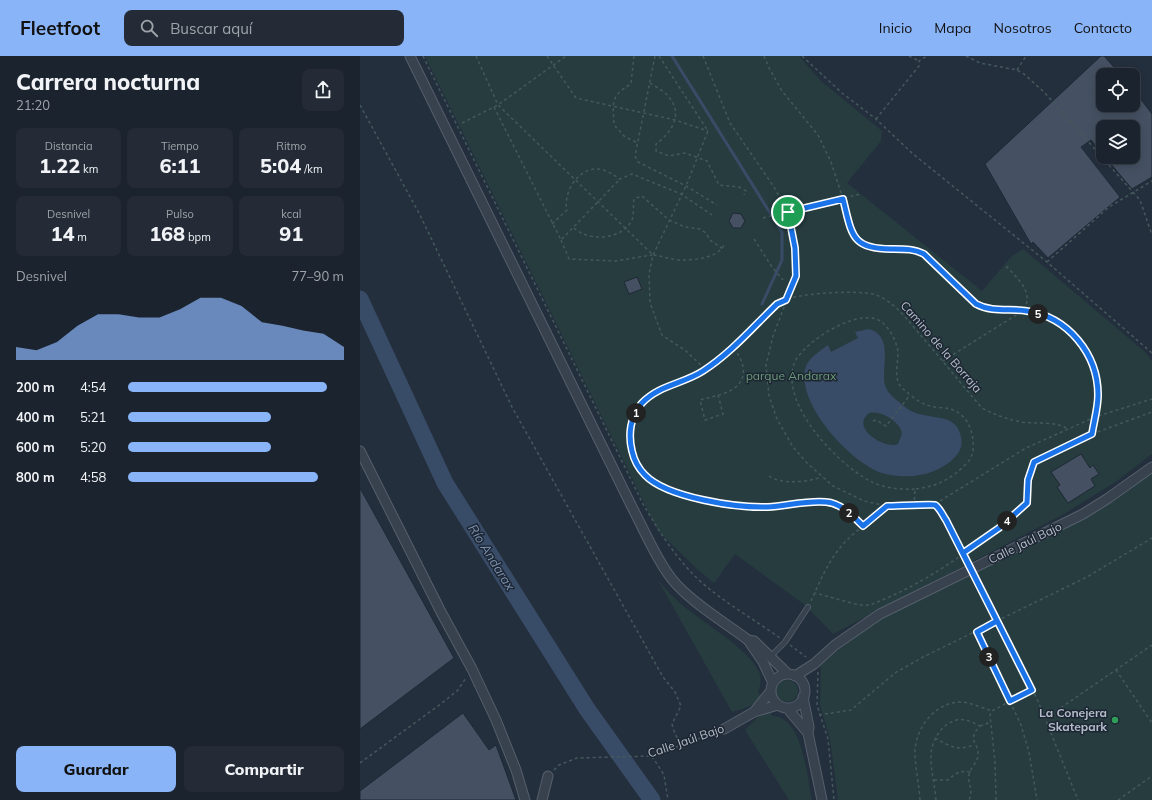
<!DOCTYPE html>
<html lang="es">
<head>
<meta charset="utf-8">
<style>
  :root { --surface:#1b232e; --page:#242b36; --text:#f1f3f6; --muted:#a0a4aa; --line:#39404a; --accent:#8ab4f8 }
  body { margin:0; font-family:Mulish,sans-serif; background:var(--page); color:var(--text); height:100vh; display:flex; flex-direction:column; font-size:15px; white-space:nowrap }
  * { box-sizing:border-box; margin:0 }
  p { font-size:13px; color:var(--muted) }
  .icon { flex:none; width:22px; height:22px; fill:none; stroke:currentColor; stroke-width:2; stroke-linecap:round; stroke-linejoin:round }
  .map { position:relative; flex:1; overflow:hidden }
  .side { display:flex; flex-direction:column; background:var(--surface); width:360px }
  .side>* { flex:none }
  .controls { position:absolute; left:736px; top:12px; display:grid; gap:8px }
  .controls a { display:grid; place-items:center; width:44px; height:44px; border-radius:8px; background:var(--surface); box-shadow:0 2px 10px #0003,0 0 0 1px var(--line); font-size:20px }
  .pin { position:absolute; display:grid; place-items:center; width:34px; height:34px; color:#fff; margin:-17px; border:2px solid #fff; border-radius:50%; box-shadow:0 1px 4px #0007 }
  .km { position:absolute; width:20px; height:20px; margin:-10px; border-radius:50%; background:#222; color:#fff; font-size:11px; line-height:20px; text-align:center }
  .round { display:grid; place-items:center; flex:none; width:42px; height:42px; border-radius:8px; background:var(--page) }
  .summary { display:flex; align-items:center; justify-content:space-between; height:68px; padding:0 16px }
  h1 { font-size:22px; font-weight:800; line-height:30px }
  .stats { display:grid; grid-template-columns:repeat(3,1fr); gap:6px; height:68px; padding:4px 16px }
  .stats div { display:grid; align-content:center; border-radius:8px; background:var(--page); text-align:center }
  .stats b { font-size:20px; font-weight:800 }
  .stats small { font-size:11px; font-weight:400 }
  .stats p { font-size:11px }
  .chart { height:112px; padding:8px 16px }
  .chart p { display:flex; justify-content:space-between }
  .chart svg { width:100%; height:72px; margin-top:4px; fill:var(--accent); opacity:.7 }
  .primary-button { display:flex; gap:8px; margin-top:auto; padding:8px 16px }
  .primary-button a { flex:1; height:46px; border-radius:8px; background:var(--accent); color:#111; font-size:16px; font-weight:800; line-height:46px; text-align:center }
  .primary-button a+a { background:var(--page); color:var(--text) }
  ul { padding:0 16px; list-style:none; font-size:13px }
  li { display:grid; grid-template-columns:64px 48px 1fr; align-items:center; height:30px }
  li i { height:10px; border-radius:5px; background:var(--accent) }
  header { display:flex; align-items:center; gap:24px; box-sizing:border-box; height:56px; padding:0 20px; background:var(--accent); color:#111 }
  header strong { font-size:19px }
  nav { display:flex; gap:22px; margin-inline-start:auto; font-size:14px }
  .search { width:280px; height:36px; background:var(--page); display:flex; align-items:center; gap:10px; box-sizing:border-box; padding:0 14px; border-radius:8px; color:var(--muted); font-size:15px }
  main { display:flex; flex:1; min-height:0 }
  .map>svg:first-child { display:block }
</style>
</head>
<body>
<header>
<strong>Fleetfoot</strong>
<div class="search"><svg class="icon" aria-label="search" viewBox="0 0 24 24"><circle cx="10" cy="10" r="6"/><path d="M15 15l6 6"/></svg>Buscar aquí</div>
<nav><a>Inicio</a><a>Mapa</a><a>Nosotros</a><a>Contacto</a></nav>
</header>
<main>
<section class="side">
<div class="summary"><div><h1>Carrera nocturna</h1><p>21:20</p></div><a class="round"><svg class="icon" aria-label="share" viewBox="0 0 24 24"><path d="M12 15V3M7 8l5-5 5 5M5 13v7h14v-7"/></svg></a></div>
<div class="stats">
<div><p>Distancia</p><b>1.22<small> km</small></b></div>
<div><p>Tiempo</p><b>6:11</b></div>
<div><p>Ritmo</p><b>5:04<small> /km</small></b></div>
</div>
<div class="stats">
<div><p>Desnivel</p><b>14<small> m</small></b></div>
<div><p>Pulso</p><b>168<small> bpm</small></b></div>
<div><p>kcal</p><b>91</b></div>
</div>
<div class="chart"><p><span>Desnivel</span>77–90 m</p>
<svg viewBox="0 0 160 44" preserveAspectRatio="none"><path d="M0 44V36L10 38L20 33L30 23L40 16L50 16L60 18L70 18L80 13L90 6L100 6L110 11L120 21L130 23L140 26L150 28L160 36V44z"/></svg>
</div>
<ul>
<li><b>200 m</b>4:54<i style="width:92%"></i></li>
<li><b>400 m</b>5:21<i style="width:66%"></i></li>
<li><b>600 m</b>5:20<i style="width:66%"></i></li>
<li><b>800 m</b>4:58<i style="width:88%"></i></li>
</ul>
<div class="primary-button"><a>Guardar</a><a>Compartir</a></div>
</section>
<div class="map">
<svg width="792" height="744" viewBox="0 0 792 744">
  <rect width="100%" height="100%" fill="#242f3e"/>
  <path fill="#263c3f" d="M65,0H439L461,25L522,75L521,85L487,127L622,235L652,200L663,193L784,295L792,305V398L757,425L704,458L473,578L445,549L375,498L354,527L338,514L298,475Z
    M792,417V744H478L470,683L460,649L461,614L459,610L497,579L524,560L718,465L759,441Z
    M298,524C306,533 313,542 322,549C340,564 391,595 399,616C402,623 400,630 398,637L401,639C396,650 383,653 372,656Z
    M416 635a11 11 0 1 1 22 0a11 11 0 1 1-22 0Z
    M410,656L412,660C443,660 447,721 452,744H429L385,674L398,661Z"/>
  <path fill="#394c67" fill-rule="evenodd" d="M509,273C534,280 521,311 525,329C527,338 538,345 545,351C559,364 588,357 597,371C603,381 604,392 595,401C577,420 548,424 522,417C491,407 434,346 446,310C450,301 460,295 468,289L471,296L498,282L495,276ZM509,357C521,354 541,366 542,378L538,388C527,394 489,373 509,357Z"/>
  <g fill="none" stroke-linecap="round" stroke-linejoin="round">
    <path stroke="#394c67" stroke-width="3" d="M312,0L422,176V204L402,248"/>
    <path stroke="#394c67" stroke-width="17" d="M0,243L85,427L227,653L292,744"/>
  </g>
  <path fill="#455162" stroke="#1f2835" d="M741,0H744L761,19H743V49H773V33L792,58V121L772,133L745,101H773V71H743V98L731,84L721,91L760,141L688,202L673,186L671,188L625,108Z
    M373,157L381,158L385,165L381,172H373L369,165Z
    M277,221L282,233L269,238L264,226Z
    M721,398L730,412L733,409L739,418L731,423L735,430L708,447L697,431L700,429L691,416Z
    M0,432L94,602L0,673Z
    M103,657L129,694L136,689L156,744H0V735Z"/>
  <g fill="none" stroke-linecap="round" stroke-linejoin="round">
    <defs>
      <path id="service" d="M411,600L425,586L448,551"/>
      <path id="minor" d="M50,0L272,451C284,474 300,511 317,529C337,550 364,566 388,584L394,585L428,618
        M0,395L81,556L112,613L136,664L156,714L165,744
        M388,584L403,606L413,627
        M411 635a17 17 0 1 1 34 0a17 17 0 1 1-34 0Z
        M435,620L454,608L475,589L520,558L723,458L747,443L792,411
        M443,641L449,671L448,677L462,744
        M427,652L448,677
        M394,656L410,636
        M364,673L394,656L418,649
        M182,744L188,720"/>
    </defs>
    <use href="#service" stroke="#565f6c" stroke-width="6"/>
    <use href="#minor" stroke="#565f6c" stroke-width="11"/>
    <path stroke="#44595c" stroke-width="1.5" stroke-dasharray="3 3" stroke-linecap="butt" d="M63,0L283,448C300,477 320,509 347,531C369,549 396,565 420,582
      M116,0L138,49L293,199C302,200 312,204 321,204C336,204 359,202 365,187
      M187,0L216,42L315,64L348,75
      M274,0L271,28C250,40 253,47 254,69L265,81L278,87
      M295,0L275,100L278,106L326,130L357,149
      M299,0L348,75L326,130L293,199L289,218L290,247L302,279L326,295L345,313
      M343,0L370,67L414,131L428,157L435,192L436,220L413,280L406,309L409,340L417,363L433,391L447,407L473,430L504,445L527,450L541,451L570,448L576,450L586,465L607,504
      M404,0L409,12L422,35L458,79L471,106L483,143L489,170L499,187L515,193L551,194L564,198L617,248C633,257 650,252 667,255C708,261 738,298 738,339C738,352 734,365 732,378L674,406L668,424L667,447C621,488 568,527 510,549H499L455,537
      M442,0L482,37L516,63L553,98L687,206L792,297
      M549,0L559,5
      M606,0L620,7L657,14L664,18L684,36L780,144L792,179
      M657,14L666,0
      M290,27C296,31 304,35 308,40C324,58 312,76 296,88V95L309,100L325,97L347,105L359,129L379,131L386,135L384,139
      M0,49L60,159L152,351L303,621L315,636L321,650L312,668L315,678L321,688
      M134,51L201,184L260,123
      M516,63L559,10V5L567,0
      M102,67L138,49L206,0
      M403,162L500,138
      M192,168L207,154C203,138 216,115 234,113C244,112 252,118 260,123L272,118L321,138L352,159
      M214,172C229,186 262,184 272,164C274,159 273,149 274,143L282,140L309,164L325,171L340,173L346,177L350,184L363,193
      M394,183L412,211L423,224
      M201,184L209,203L256,205L292,199
      M687,206L749,151L792,125
      M583,305L664,254C674,235 657,222 645,209
      M358,339L363,358L345,364L340,344C350,341 364,339 373,333C389,323 384,306 375,294
      M513,365L516,364L526,370L550,339
      M732,378L792,356
      M409,420C421,429 449,426 461,421
      M554,450L555,433C575,431 590,424 605,409C612,403 614,395 613,385C612,371 605,357 590,353C583,351 574,352 567,349C558,346 549,338 542,332C533,322 538,309 538,297C537,286 531,275 524,268C504,246 441,287 434,308C420,349 478,408 510,425C523,432 541,434 555,433
      M577,450L580,445L666,392L735,361L792,343
      M503,470C494,461 483,450 470,447C457,443 426,450 411,451C380,453 305,442 284,418C275,408 270,395 270,381C270,332 322,331 353,309C372,296 386,278 402,263C407,258 412,251 418,247C431,237 496,234 513,238C534,244 549,266 562,281C583,305 602,329 622,352C635,359 647,363 661,366C673,368 699,365 707,373
      M615,520L678,645L718,744
      M451,545C460,525 469,503 485,486C498,473 513,462 527,450
      M617,575L661,669L669,696L677,744
      M430,589L446,601
      M756,614L792,667
      M458,616L457,649L468,683L474,744
      M459,659L491,654L535,617L563,601L727,521L792,482
      M686,662L792,589
      M620,670L631,666
      M575,682C591,691 597,695 614,689
      M292,700L304,719L308,744
      M0,707L82,647L97,635L106,622
      M194,714L199,709L217,702L292,700L357,676
      M574,724H588C596,717 600,714 611,716
      M560,744C559,728 555,711 555,695C556,670 577,645 602,646C612,647 623,652 632,655
      M576,744C575,729 570,712 571,697C573,679 589,658 609,665C613,666 617,669 620,670C606,685 619,686 618,699C618,706 610,712 609,719C607,729 614,731 609,744
      M636,744L635,706L630,659L632,655L671,634
      M758,744L792,720"/>
    <use href="#service" stroke="#38414e" stroke-width="4.5"/>
    <use href="#minor" stroke="#38414e" stroke-width="9"/>
  </g>
  <g fill="none" stroke-linecap="round" stroke-linejoin="round">
    <defs>
      <path id="route" d="M428,156L435,192L436,220L426,244L417,248C393,271 371,297 343,315C323,328 299,329 282,347C270,360 268,379 272,395C274,404 278,412 285,419C307,442 378,452 408,451C426,450 448,444 466,446C481,447 493,460 503,470L527,450C535,450 572,448 575,449C580,452 583,460 586,464L637,565L617,576L650,645L672,634L603,497L639,472L667,447L668,424L674,406L732,378C734,365 738,352 738,339C738,298 708,261 667,255C650,252 633,257 616,248L564,198C555,193 545,193 534,193C491,194 492,179 483,143L428,156"/>
    </defs>
    <use href="#route" stroke="#fff" stroke-width="8"/>
    <use href="#route" stroke="#1a73e8" stroke-width="5"/>
  </g>
  <circle fill="#2e9e5b" stroke="#1d2633" stroke-width="1.5" cx="755" cy="664" r="4"/>
  <g text-anchor="middle" stroke-width="3" stroke-linejoin="round" paint-order="stroke">
    <g font-size="12" fill="#b4bcc9" stroke="#1d2633">
      <text transform="translate(581 291) rotate(49)" y="4">Camino de la Borraja</text>
      <text transform="translate(665 487) rotate(-26)" y="4">Calle Jaúl Bajo</text>
      <text transform="translate(326 685) rotate(-19)" y="4">Calle Jaúl Bajo</text>
    </g>
    <g font-size="12" fill="#6b9a76" stroke="#1d2633">
      <text x="431" y="324">parque Andarax</text>
    </g>
    <g font-size="12" font-weight="bold" fill="#b4bcc9" stroke="#1d2633" text-anchor="end">
      <text x="747" y="661">La Conejera<tspan x="747" dy="14">Skatepark</tspan></text>
    </g>
    <g font-size="13" font-style="italic" fill="#7c92b1" stroke="#1d2633">
      <text transform="translate(132 501) rotate(58)" y="5">Río Andarax</text>
    </g>
  </g>
</svg>
<div class="controls">
<a><svg class="icon" aria-label="locate" viewBox="0 0 24 24"><circle cx="12" cy="12" r="6"/><path d="M12 2v4M12 18v4M2 12h4M18 12h4"/></svg></a>
<a><svg class="icon" aria-label="layers" viewBox="0 0 24 24"><path d="M12 4l9 5-9 5-9-5zM3 14l9 5 9-5"/></svg></a>
</div>
<div class="pin" style="left:428px;top:156px;background:#1e9e55"><svg class="icon" aria-label="arrive" viewBox="0 0 24 24"><path d="M6 21V4h12l-3 4 3 4H6"/></svg></div>
<b class="km" style="left:276px;top:357px">1</b>
<b class="km" style="left:489px;top:457px">2</b>
<b class="km" style="left:629px;top:601px">3</b>
<b class="km" style="left:647px;top:465px">4</b>
<b class="km" style="left:678px;top:258px">5</b>
</div>
</main>
</body>
</html>
